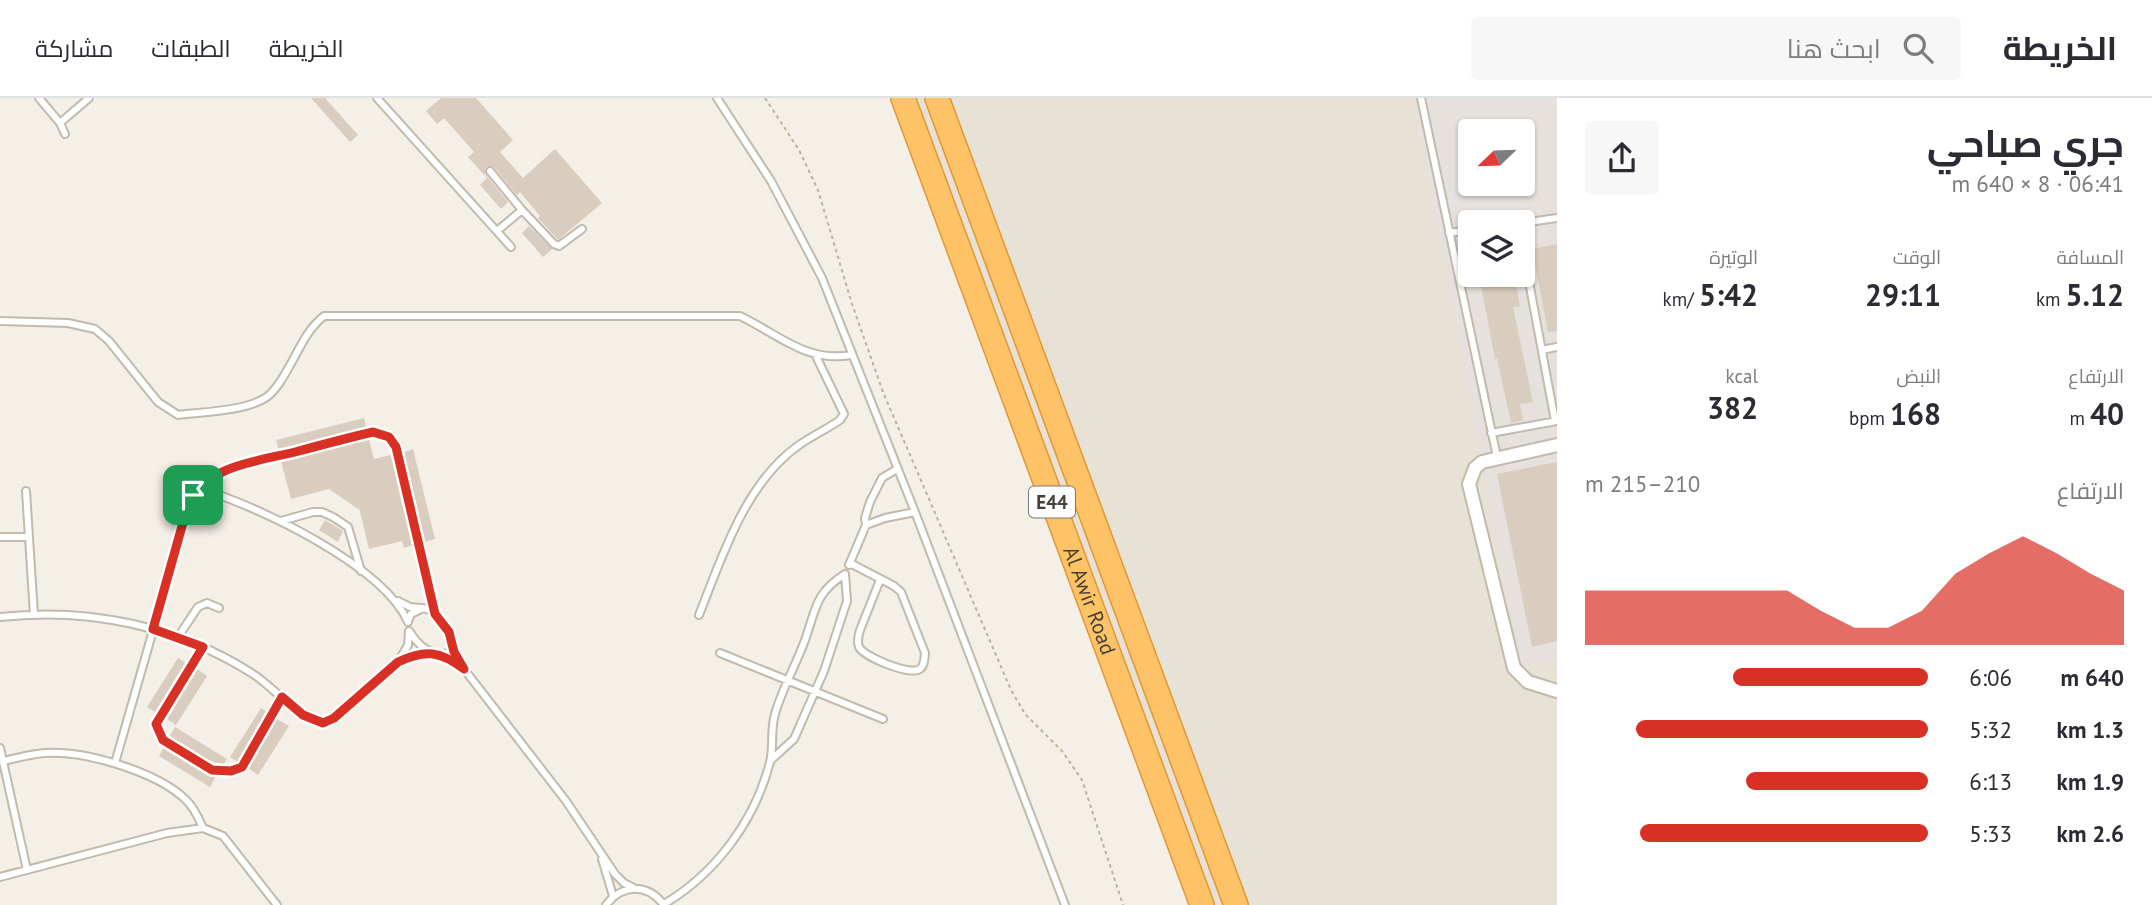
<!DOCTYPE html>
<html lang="ar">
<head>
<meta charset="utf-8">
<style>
  :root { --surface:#fff; --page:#f7f7f7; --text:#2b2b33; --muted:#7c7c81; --line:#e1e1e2; --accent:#d93025 }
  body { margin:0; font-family:"PT Sans",Cairo,sans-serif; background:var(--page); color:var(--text); direction:rtl; height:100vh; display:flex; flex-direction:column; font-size:26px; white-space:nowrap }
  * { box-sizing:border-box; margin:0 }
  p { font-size:23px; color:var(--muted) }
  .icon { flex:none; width:38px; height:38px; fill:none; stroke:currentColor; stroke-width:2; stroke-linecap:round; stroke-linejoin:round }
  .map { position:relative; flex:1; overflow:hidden; direction:ltr }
  .side { display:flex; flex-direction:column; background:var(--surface); width:595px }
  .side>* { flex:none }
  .needle { width:46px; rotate:247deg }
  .buttons { position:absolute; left:1458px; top:21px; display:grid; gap:14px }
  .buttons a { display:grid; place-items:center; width:77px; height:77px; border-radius:7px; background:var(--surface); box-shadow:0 2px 5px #0004; font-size:35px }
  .pin { position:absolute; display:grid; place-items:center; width:60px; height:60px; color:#fff; margin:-30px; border-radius:14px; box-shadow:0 4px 10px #0006 }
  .round { display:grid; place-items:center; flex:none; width:74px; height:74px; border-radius:7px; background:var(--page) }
  .headline { display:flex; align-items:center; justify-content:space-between; height:119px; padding:0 28px }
  h1 { font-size:38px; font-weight:700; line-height:52px }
  .figures { display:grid; grid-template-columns:repeat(3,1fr); gap:10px; height:119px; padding:7px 28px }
  .figures div { display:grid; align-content:center }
  .figures b { font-size:30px; font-weight:700 }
  .figures small { font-size:19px; font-weight:400 }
  .figures p { font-size:19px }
  .chart { height:196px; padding:14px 28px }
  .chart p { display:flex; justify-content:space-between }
  .chart svg { width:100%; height:126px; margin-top:7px; fill:var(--accent); opacity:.7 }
  ul { padding:0 28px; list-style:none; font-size:23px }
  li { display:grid; grid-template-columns:112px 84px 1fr; align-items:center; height:52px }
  li i { height:18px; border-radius:9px; background:var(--accent) }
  header { display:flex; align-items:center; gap:42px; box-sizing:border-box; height:98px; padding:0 35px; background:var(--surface); border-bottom:2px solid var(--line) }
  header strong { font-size:33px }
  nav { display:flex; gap:38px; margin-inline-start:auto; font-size:24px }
  .search { width:490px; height:63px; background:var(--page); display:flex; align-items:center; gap:18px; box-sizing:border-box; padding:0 24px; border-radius:7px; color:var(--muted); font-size:26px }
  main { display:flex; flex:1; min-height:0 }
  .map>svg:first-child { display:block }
</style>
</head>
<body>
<header>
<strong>الخريطة</strong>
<div class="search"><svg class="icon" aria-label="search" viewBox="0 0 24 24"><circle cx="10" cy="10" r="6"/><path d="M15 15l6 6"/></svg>ابحث هنا</div>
<nav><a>الخريطة</a><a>الطبقات</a><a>مشاركة</a></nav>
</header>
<main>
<section class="side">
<div class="headline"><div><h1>جري صباحي</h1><p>06:41 · 8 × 640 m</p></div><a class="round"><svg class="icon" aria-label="share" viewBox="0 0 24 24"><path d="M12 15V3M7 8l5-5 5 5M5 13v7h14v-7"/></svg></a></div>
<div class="figures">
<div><p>المسافة</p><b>5.12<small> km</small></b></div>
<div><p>الوقت</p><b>29:11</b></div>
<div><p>الوتيرة</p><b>5:42<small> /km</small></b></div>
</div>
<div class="figures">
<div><p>الارتفاع</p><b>40<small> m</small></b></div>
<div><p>النبض</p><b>168<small> bpm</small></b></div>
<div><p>kcal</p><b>382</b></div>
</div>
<div class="chart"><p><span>الارتفاع</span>210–215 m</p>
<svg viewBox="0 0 160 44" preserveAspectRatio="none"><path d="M0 44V25L10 25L20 25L30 25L40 25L50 25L60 25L70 32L80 38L90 38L100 32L110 19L120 12L130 6L140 12L150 19L160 25V44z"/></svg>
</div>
<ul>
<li><b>640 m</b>6:06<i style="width:57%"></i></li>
<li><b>1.3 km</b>5:32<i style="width:85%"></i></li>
<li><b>1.9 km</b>6:13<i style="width:53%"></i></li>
<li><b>2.6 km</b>5:33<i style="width:84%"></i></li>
</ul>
</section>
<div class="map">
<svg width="1557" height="807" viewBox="0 0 1557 807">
  <rect width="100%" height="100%" fill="#f4efe7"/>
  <path fill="#e8e1d5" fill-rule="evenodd" d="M914,0H1557V807H1206ZM1470,33H1522V86H1470ZM1470,124H1522V177H1470Z"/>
  <path fill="#e6e1dc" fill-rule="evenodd" d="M1413,0H1557V560L1521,570ZM1470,33H1522V86H1470ZM1470,124H1522V177H1470Z"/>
  <path fill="#d9cdbf" d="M311,0H325L358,37L350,44Z
    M441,0H476L513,42L500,54L523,80L555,51L602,105L558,142L538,120L540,118L520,94L517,97L494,69L488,68L485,70V76L508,104L501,111L480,87L487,80L468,59L474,54L444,20L437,26L426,13Z
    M529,128L552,151L543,159L522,135Z
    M1557,146V233L1548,234L1532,151Z
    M1479,177H1514L1520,208L1513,209L1533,304L1520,306L1523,322L1511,325L1497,260L1495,261Z
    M364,320L366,330L279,352L276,342Z
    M369,341L374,361L391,357L413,447L404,450L402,443L369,451L359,410L358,411L329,391L291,401L281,363Z
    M413,351L435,441L424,444L402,355Z
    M1557,364V543L1532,549L1497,376Z
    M325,422L343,433L338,444L319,432Z
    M178,560L186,565L157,615L147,609Z
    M197,571L207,578L176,627L167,621Z
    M261,610L267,614L238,664L230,659Z
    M277,621L289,628L258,677L248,670Z
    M175,629L227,661L223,667L202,660L171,640L169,639Z
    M164,649L197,670L216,678L210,689L159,658Z"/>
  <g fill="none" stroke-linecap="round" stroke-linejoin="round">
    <defs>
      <path id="lane" d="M39,0L60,25L65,36
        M377,0L511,149
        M717,0L771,83L822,180L915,414L1065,807
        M1421,0L1497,359
        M60,25L89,0
        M490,73L522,112L554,146L559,148L582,131
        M1522,125L1557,120
        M497,133L522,112
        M1449,135L1470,132
        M1522,146L1555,323
        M0,223L68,225L95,231L109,243L158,304L178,317C202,314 249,313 268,298C279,289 286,274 293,262C302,245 309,230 324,218H740C778,236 806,265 851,257
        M1542,252L1557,249
        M1491,335L1557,323
        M198,390C256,407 383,467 408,524
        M26,393L34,517
        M281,423L313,414H322L333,419L348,429L361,473
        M866,427L885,420L915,414
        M0,439H29
        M850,465L894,488L901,494L925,555C924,561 925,567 920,571C910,578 864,559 859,549C857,543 858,538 860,532L880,482
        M849,467L866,427L865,420L870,404L882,380L897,371
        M398,503L410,509L421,510
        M699,517C722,459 745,385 799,347C812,338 827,331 840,322L844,316L815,256
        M0,519C89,509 178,528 253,576C276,591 296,619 323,625L334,620L398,564L408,547L409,533
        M408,523L411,516L423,510C439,513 455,536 452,552L443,558
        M410,534C426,560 439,552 460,568
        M178,539L198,509L207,505L219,510
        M203,549L156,627C157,632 158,637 163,641C172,650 208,672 221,673C229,674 235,672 242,669L283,599
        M453,549L464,571L566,703L615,776L624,785L634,790
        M720,555L883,621
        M400,563L417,556L429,554
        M0,650L27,772
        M3,663C17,660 31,656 45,655C84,652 158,674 186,702C194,709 199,721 203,730
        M115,665L189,407L199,389L233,369L373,334L389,339L395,349L435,516
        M602,761L613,798
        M0,779L167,735L203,730L223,738L277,807
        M664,806C715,776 755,723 770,664C774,650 770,633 775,616C782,591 796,567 805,542C816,511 815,495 845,476L847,503L824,573L794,641L771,662
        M606,807C622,786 647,785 664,807"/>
      <path id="street" d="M1557,347L1482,364L1475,370L1469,386L1514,570L1528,584L1557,593"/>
      <g id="highway">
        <path id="s1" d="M903,0L1202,807"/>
        <path d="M937,0L1236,807"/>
      </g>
    </defs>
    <use href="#lane" stroke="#c3b9ac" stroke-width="10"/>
    <use href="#street" stroke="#c3b9ac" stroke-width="16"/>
    <use href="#highway" stroke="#e19734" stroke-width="26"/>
    <path stroke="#c2b19a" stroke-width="2" stroke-dasharray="3.5 3.5" stroke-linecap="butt" d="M765,0L799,52L818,92L852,206L883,294L1011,592L1025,616L1062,653L1082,682L1123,807"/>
    <use href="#lane" stroke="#fff" stroke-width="6"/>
    <use href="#street" stroke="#fff" stroke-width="12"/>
    <use href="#highway" stroke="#ffc367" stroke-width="23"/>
  </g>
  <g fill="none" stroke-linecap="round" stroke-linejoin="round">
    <defs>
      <path id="route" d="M373,334L389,339L396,349L435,516L449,534L454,554L464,571C440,553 425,551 398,564L334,620L323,625L303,617L282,599L242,669L231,673L212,672L163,642L156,626L203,549L153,531L188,407C209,366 255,364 295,354C321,347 347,340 373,334Z"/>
    </defs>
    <use href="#route" stroke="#fff" stroke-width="14"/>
    <use href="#route" stroke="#d93025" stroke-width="9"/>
  </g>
  <g text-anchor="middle" stroke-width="7" stroke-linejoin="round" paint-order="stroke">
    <rect fill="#fff" stroke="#7e7972" stroke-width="2" x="1029" y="388.5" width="46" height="31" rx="5"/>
    <g font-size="19" font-weight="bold" fill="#473f36">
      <text x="1052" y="411">E44</text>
    </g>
    <g font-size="21" fill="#473f36" stroke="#fff">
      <text dy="7" stroke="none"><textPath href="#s1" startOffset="536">Al Awir Road</textPath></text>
    </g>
  </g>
</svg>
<div class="buttons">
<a><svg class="needle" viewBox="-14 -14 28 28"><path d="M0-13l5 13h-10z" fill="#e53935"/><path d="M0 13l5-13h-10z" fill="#7c7c81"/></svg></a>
<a><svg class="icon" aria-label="layers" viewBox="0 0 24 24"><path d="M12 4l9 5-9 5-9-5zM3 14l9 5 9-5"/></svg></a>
</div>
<div class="pin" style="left:193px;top:397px;background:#1e9e55"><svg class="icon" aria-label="arrive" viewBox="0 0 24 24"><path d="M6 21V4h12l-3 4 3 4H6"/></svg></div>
</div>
</main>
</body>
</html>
